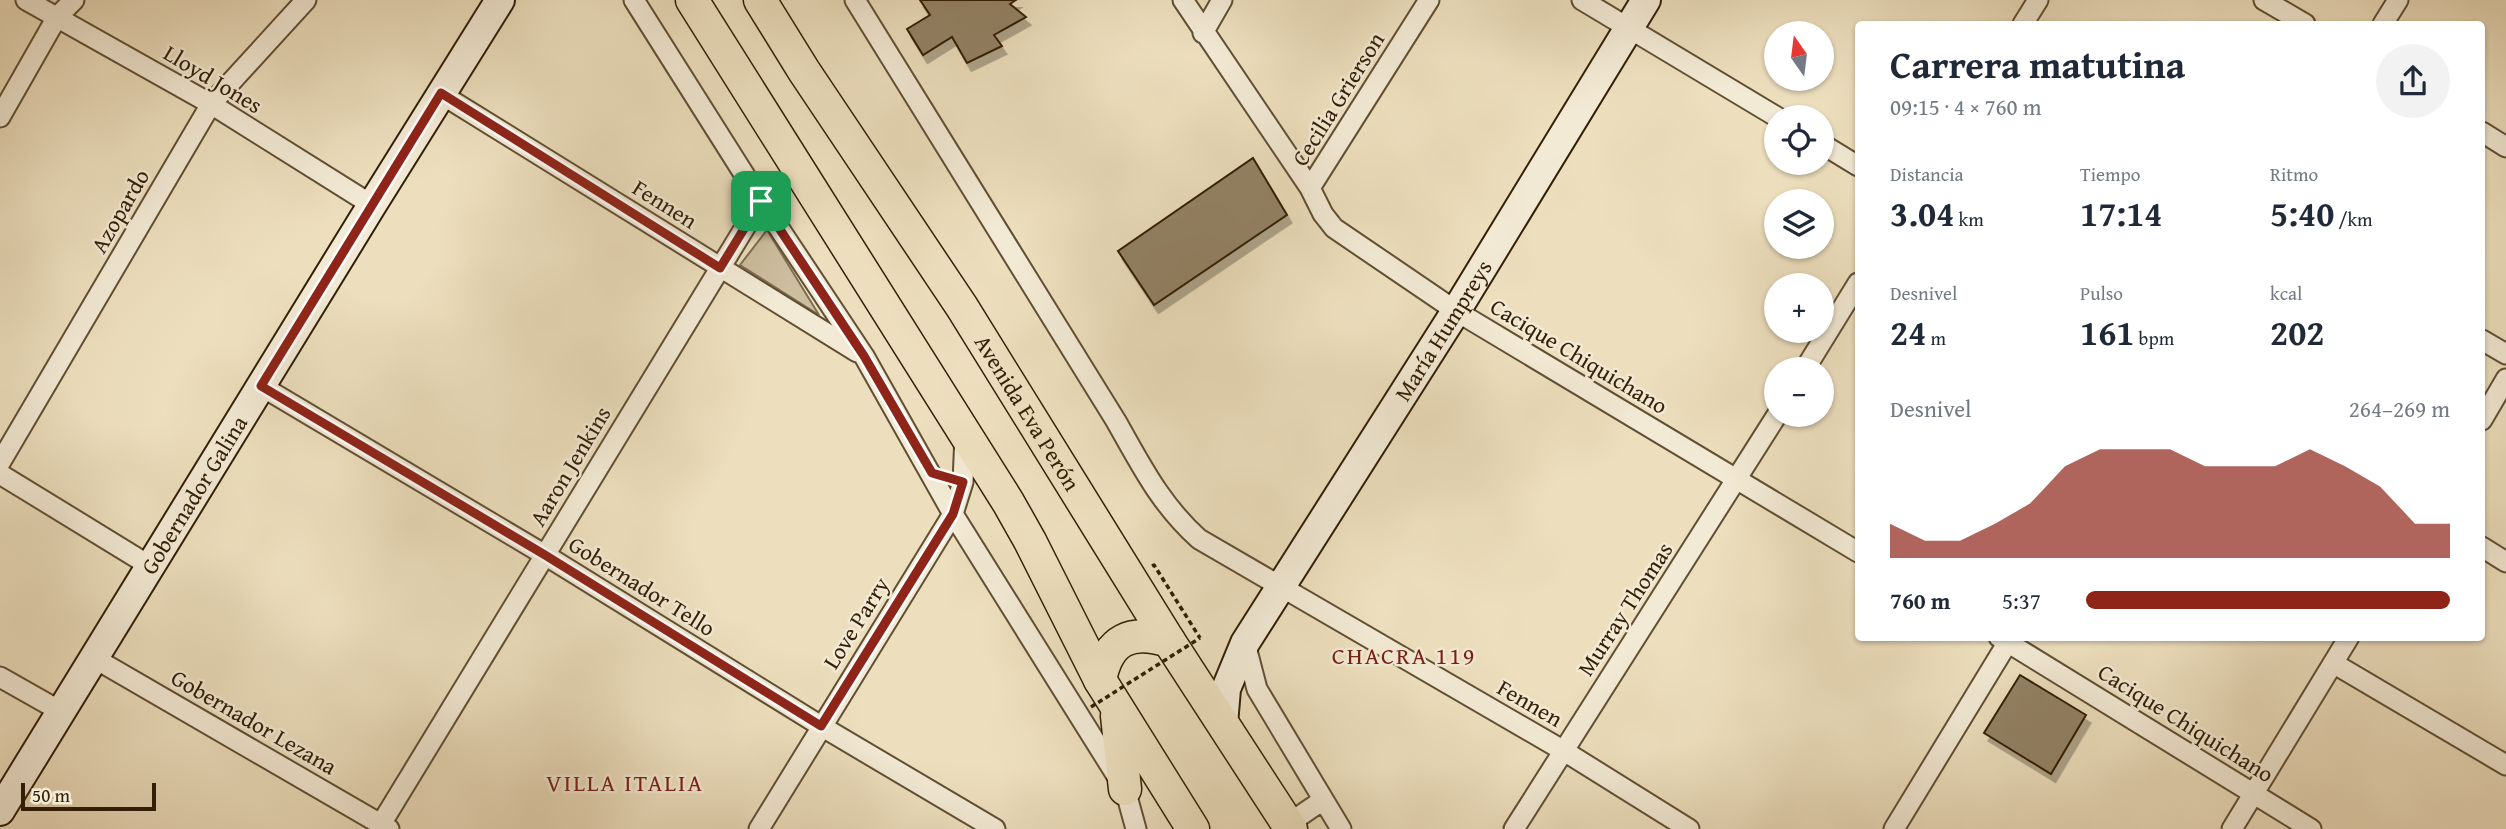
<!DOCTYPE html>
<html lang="es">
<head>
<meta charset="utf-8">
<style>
  :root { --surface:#fff; --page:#f2f2f3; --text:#1f2937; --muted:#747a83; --accent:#8f2418 }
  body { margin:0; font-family:"Gentium Book Plus",serif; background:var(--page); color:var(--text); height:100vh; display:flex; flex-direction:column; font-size:26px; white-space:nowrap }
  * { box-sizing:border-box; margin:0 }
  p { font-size:23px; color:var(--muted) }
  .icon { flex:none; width:38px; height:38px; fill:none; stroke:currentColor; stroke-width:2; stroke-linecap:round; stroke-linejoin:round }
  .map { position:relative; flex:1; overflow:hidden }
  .side { position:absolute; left:1855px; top:21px; width:630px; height:620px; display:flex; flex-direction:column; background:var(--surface); border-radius:7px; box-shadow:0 2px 5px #0004 }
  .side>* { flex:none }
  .needle { width:46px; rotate:346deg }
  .controls { position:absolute; left:1764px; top:21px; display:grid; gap:14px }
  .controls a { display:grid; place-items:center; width:70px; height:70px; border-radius:50%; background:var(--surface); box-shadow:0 2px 5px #0004; font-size:35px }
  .scale { position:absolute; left:21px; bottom:18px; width:135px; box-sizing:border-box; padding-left:7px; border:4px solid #321f06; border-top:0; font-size:19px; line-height:24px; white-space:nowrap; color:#321f06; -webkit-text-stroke:5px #f3ead5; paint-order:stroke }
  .pin { position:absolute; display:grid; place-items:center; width:60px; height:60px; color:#fff; margin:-30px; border-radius:14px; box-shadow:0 4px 10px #0006 }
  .round { display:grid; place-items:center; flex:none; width:74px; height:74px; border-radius:37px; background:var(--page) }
  .summary { display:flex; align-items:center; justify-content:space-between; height:119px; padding:0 35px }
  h1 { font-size:38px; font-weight:800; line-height:52px }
  .stats { display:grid; grid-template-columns:repeat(3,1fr); gap:10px; height:119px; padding:7px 35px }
  .stats div { display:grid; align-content:center }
  .stats b { font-size:35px; font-weight:800 }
  .stats small { font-size:19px; font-weight:400 }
  .stats p { font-size:19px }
  .chart { height:196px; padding:14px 35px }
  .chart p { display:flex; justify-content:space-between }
  .chart svg { width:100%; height:126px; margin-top:7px; fill:var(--accent); opacity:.7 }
  ul { padding:0 35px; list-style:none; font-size:23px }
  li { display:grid; grid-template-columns:112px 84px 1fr; align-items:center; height:52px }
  li i { height:18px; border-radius:9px; background:var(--accent) }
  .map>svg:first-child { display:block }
</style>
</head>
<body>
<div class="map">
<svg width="2506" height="829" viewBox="0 0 2506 829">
  <defs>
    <filter id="shadow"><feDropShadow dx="4.5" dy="8" stdDeviation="0" flood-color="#0004"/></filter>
  </defs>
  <rect width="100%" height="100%" fill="#eddfbe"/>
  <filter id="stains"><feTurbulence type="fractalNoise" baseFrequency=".00286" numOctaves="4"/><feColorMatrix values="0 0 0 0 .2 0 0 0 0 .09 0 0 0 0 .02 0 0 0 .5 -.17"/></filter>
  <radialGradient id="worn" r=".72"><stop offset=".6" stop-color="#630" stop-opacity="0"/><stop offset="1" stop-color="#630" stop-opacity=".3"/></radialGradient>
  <path fill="#cdbe9f" stroke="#806e52" stroke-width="2" d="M767,230L819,315L740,265Z"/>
  <path fill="#938366" stroke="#321f06" stroke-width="2" filter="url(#shadow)" d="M920,0H1016L1010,4L1026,17L994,35L1002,46L967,63L952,37L923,55L907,29L930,15Z
    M1253,158L1287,215L1154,305L1118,251Z
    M2020,675L2086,715L2051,774L1984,733Z"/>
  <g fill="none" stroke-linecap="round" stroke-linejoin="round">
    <defs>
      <path id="street" d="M26,0L211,104L372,205
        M634,0L761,201L864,356L953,514L1125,789L1136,829
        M855,0L1116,421C1141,465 1160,504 1199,539L1564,751L1689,829
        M1183,0L1310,188L1323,214L1334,228L1456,311L1858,552
        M1582,0L1777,117
        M2264,0L2305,24
        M2023,24L2038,0
        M2383,24L2398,0
        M1203,33L1222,0
        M441,94L857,352
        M0,117L57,17L74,0
        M2482,132L2506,147
        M1822,144L1858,166
        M1310,188L1429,0
        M2482,340L2506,354
        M1805,369L1858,283
        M261,386L545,555L821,726L995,829
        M2482,420L2506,379
        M0,463L211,104L306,0
        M0,474L150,566
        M2482,547L2506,562
        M1999,637L2311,829
        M1245,643L1257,689L1341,829
        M94,658L389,829
        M2333,663L2506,765
        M0,677L60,711
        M1288,824L1323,800
        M378,829L761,201
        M759,829L953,514L963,482L965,435
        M1514,829L1777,415
        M1894,829L2011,637
        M2232,829L2349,637"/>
      <g id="secondary">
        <path id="s1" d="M1223,724L1226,689L1245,643L1456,311L1646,0"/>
        <path id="s2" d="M0,811L372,205L500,0"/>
      </g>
      <g id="primary">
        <path d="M692,0L1008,502L1030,541L1100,680L1193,829"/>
        <path id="s3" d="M760,0L804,71L962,307L1169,641L1291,829"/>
        <path d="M1100,680C1108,639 1131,629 1169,641"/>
        <path d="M1117,716L1125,789"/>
      </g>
    </defs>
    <use href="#street" stroke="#614f34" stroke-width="23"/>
    <use href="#secondary" stroke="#321f06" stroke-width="32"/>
    <use href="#primary" stroke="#321f06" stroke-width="35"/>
    <path stroke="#321f06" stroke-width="3.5" stroke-dasharray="5 3.5" stroke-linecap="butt" d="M1152,566L1154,565L1200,638"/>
    <use href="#street" stroke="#f3ead5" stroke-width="19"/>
    <use href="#secondary" stroke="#f3ead5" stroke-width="28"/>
    <use href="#primary" stroke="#eddfbe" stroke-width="32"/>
    <path stroke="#321f06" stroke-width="3.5" stroke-dasharray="5 3.5" stroke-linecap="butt" d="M1091,707L1200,638"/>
  </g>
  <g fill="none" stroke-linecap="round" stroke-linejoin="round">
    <defs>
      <path id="route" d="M441,93L720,268L761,201L864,356L932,473L963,482L953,514L821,726L545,555L261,386Z"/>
    </defs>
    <use href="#route" stroke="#fff" stroke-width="14"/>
    <use href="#route" stroke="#8f2418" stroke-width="9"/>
  </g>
  <g text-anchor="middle" stroke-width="5" stroke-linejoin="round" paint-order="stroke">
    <g font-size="23" fill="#321f06" stroke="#f3ead5">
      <text transform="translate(213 79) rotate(31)" y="8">Lloyd Jones</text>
      <text transform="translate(1338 99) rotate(-58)" y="8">Cecilia Grierson</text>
      <text transform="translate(665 204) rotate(32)" y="8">Fennen</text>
      <text transform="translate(120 211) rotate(-60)" y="8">Azopardo</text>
      <text dy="8" stroke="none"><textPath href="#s1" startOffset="455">María Humpreys</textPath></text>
      <text transform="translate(1579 356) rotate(31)" y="8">Cacique Chiquichano</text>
      <text dy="8" stroke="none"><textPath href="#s3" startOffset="492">Avenida Eva Perón</textPath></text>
      <text transform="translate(570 466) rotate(-59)" y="8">Aaron Jenkins</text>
      <text dy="8" stroke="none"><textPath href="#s2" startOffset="371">Gobernador Galina</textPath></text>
      <text transform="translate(642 586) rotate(32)" y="8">Gobernador Tello</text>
      <text transform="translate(1625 609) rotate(-57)" y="8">Murray Thomas</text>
      <text transform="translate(856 623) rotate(-58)" y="8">Love Parry</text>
      <text transform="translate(1530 703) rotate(30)" y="8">Fennen</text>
      <text transform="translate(254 722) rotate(30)" y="8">Gobernador Lezana</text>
      <text transform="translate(2186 723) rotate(32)" y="8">Cacique Chiquichano</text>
    </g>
    <g font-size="24" letter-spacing="2" fill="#7a1f14" stroke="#f3ead5">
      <text x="1404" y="664">CHACRA 119</text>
      <text x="625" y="791">VILLA ITALIA</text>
    </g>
  </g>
  <rect width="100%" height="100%" filter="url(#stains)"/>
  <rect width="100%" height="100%" fill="url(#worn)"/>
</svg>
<div class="controls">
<a><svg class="needle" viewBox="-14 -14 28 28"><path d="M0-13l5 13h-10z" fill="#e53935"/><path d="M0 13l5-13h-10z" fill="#747a83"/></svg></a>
<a><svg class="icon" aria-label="locate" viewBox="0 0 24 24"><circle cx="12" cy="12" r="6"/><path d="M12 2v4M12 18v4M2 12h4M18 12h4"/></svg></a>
<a><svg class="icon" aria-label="layers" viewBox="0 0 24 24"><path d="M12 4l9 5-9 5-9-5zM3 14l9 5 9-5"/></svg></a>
<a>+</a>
<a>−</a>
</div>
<div class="scale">50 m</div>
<div class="pin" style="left:761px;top:201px;background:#1e9e55"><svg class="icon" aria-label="arrive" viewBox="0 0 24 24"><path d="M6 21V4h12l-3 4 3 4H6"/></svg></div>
<section class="side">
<div class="summary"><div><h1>Carrera matutina</h1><p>09:15 · 4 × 760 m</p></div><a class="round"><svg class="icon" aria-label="share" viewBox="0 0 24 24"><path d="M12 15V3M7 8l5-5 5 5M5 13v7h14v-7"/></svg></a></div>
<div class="stats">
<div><p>Distancia</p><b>3.04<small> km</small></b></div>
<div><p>Tiempo</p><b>17:14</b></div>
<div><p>Ritmo</p><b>5:40<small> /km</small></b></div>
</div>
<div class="stats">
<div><p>Desnivel</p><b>24<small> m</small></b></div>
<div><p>Pulso</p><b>161<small> bpm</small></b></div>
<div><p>kcal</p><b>202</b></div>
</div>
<div class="chart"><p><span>Desnivel</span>264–269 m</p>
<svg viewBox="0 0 160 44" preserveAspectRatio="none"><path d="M0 44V32L10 38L20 38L30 32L40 25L50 12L60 6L70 6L80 6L90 12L100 12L110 12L120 6L130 12L140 19L150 32L160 32V44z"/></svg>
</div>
<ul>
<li><b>760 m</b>5:37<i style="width:100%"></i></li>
</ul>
</section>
</div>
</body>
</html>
